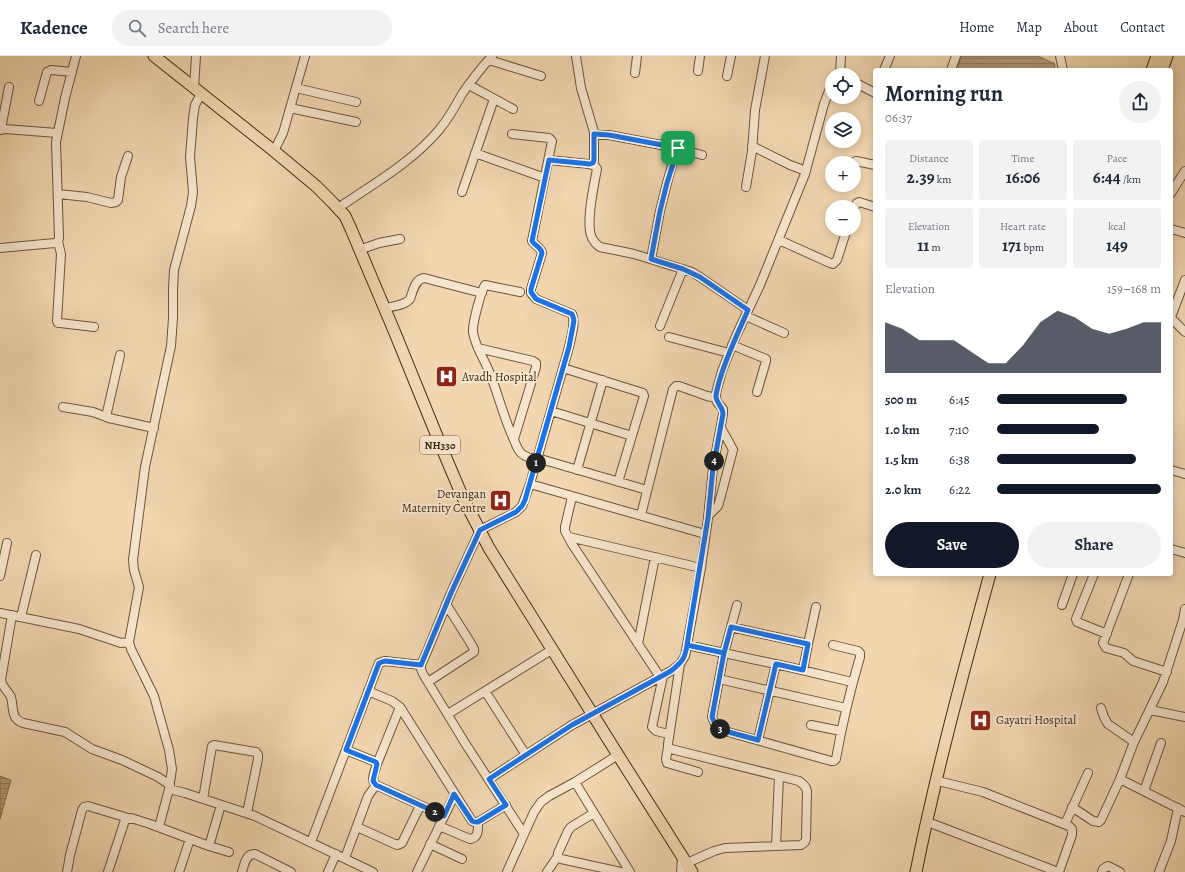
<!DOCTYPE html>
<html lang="en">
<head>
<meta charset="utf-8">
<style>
  :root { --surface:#fff; --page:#f2f2f3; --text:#1f2937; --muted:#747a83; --line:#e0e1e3; --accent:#111827 }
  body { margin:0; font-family:Alegreya,serif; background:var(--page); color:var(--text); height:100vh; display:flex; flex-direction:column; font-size:15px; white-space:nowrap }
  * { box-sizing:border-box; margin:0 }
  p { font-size:13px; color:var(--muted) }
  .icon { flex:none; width:22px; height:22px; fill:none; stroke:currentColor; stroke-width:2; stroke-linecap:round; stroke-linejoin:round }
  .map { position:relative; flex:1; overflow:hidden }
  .sheet { position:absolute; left:873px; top:12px; width:300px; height:508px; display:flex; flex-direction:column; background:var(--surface); border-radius:4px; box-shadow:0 2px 10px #0003 }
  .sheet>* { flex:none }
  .fabs { position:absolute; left:825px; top:12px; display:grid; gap:8px }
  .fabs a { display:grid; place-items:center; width:36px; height:36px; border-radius:50%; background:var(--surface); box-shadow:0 2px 10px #0003; font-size:20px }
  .pin { position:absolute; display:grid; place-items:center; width:34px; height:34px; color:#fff; margin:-17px; border-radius:8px; box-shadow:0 2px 6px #0006 }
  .km { position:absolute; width:20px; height:20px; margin:-10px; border-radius:50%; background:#222; color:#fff; font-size:11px; line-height:20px; text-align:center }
  .round { display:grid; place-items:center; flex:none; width:42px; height:42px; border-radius:21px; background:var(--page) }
  .summary { display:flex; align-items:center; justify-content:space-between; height:68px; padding:0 12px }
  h1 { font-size:22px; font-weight:700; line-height:30px }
  .figures { display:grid; grid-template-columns:repeat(3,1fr); gap:6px; height:68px; padding:4px 12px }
  .figures div { display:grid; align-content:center; border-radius:4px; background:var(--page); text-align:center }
  .figures b { font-size:17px; font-weight:700 }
  .figures small { font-size:11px; font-weight:400 }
  .figures p { font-size:11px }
  .chart { height:112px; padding:8px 12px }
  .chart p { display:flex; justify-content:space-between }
  .chart svg { width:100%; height:72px; margin-top:4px; fill:var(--accent); opacity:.7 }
  .button { display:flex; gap:8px; margin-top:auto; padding:8px 12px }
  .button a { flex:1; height:46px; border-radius:24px; background:var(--accent); color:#fff; font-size:16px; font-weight:700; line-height:46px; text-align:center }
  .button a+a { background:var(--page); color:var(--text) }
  ul { padding:0 12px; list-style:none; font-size:13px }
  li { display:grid; grid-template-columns:64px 48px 1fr; align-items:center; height:30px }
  li i { height:10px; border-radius:5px; background:var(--accent) }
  header { display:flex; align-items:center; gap:24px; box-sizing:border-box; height:56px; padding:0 20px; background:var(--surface); border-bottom:1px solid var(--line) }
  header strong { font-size:19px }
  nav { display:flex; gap:22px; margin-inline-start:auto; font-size:14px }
  .search { width:280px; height:36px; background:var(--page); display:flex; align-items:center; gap:10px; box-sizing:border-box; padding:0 14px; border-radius:22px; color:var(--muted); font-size:15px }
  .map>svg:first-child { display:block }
</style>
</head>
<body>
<header>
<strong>Kadence</strong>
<div class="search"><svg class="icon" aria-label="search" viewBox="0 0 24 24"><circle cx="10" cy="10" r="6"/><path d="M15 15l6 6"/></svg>Search here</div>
<nav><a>Home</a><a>Map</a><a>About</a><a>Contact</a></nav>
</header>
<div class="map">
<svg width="1185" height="816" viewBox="0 0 1185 816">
  <defs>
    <pattern id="water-rules" width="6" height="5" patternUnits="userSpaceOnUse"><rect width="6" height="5" fill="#b49c7a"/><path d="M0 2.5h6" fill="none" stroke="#947f63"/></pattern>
  </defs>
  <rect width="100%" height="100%" fill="#f1d6b0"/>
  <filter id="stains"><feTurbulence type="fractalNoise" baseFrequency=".005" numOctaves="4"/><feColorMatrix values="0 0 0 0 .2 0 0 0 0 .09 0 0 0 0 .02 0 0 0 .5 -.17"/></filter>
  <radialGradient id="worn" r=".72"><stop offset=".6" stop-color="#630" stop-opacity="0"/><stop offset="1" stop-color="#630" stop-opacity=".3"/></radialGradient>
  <path fill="url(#water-rules)" stroke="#856f50" d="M962,0H1038L1055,8L1054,14H958L959,7Z
    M0,720L11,724L0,763Z"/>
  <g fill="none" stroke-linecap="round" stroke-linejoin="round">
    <defs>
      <path id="minor" d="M1060,0L1063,14
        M489,4L541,20
        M884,14L890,0
        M951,14L956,0
        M698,15L700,0
        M635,17L637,0
        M840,19L841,0
        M727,20L731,0
        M854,26L875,37
        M469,29L513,53
        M194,32L196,0
        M296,32L356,46
        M39,45L47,16L51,14L72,16
        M290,52L356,66
        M1,73L9,31
        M0,74L5,73L57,77
        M512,78L549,82L552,85L532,185C535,190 541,191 542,197L531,233V237L536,243L572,258C576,267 571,281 569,291L530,428L522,450L516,456L480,474L451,537L428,593L421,609V613L423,618L465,687L524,778
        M594,79H609L677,92L702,99
        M752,90L790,109L806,115
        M274,95L283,77L305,0
        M475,97L545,122
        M549,104L589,108L593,107L594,104V76L581,32L576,0
        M856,105L875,109
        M589,108L595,110L597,113C594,129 585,168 592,182C594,186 597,189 600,191L634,198L692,216L700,221L748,254
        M746,131L752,95L755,54L765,0
        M462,136L494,43
        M1171,137L1185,115
        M58,138L87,141L111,147L116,146L118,144L121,121L128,100
        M854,151L857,147L859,146L875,151
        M338,152C373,128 411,107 439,74C448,63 455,51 462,38C471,25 481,12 492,0
        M1171,173L1185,177
        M779,184L830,207L833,208L837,204L847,173
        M58,185L61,198L57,265L58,267H60L94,271
        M0,192L55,187L58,185L59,182L56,86L65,42L76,0
        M359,194L379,187L400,183
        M651,203L660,155L667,127L677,92
        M520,236L485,229C481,235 472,269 473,276C475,290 483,301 488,313C497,334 502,356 511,377C514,383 516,391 520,396C524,401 531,402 536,404
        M384,252C393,250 404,250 410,243C413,235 415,223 424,222L482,237
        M746,260L784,277
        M1171,261L1185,224
        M1171,262L1185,276
        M660,270L683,213
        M669,281L729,297
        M732,289L766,303V305L757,336
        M478,292L533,305L536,307V311L514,383
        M563,312L643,337L644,340L618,426
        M63,351L93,356L109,362L154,372
        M551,355L632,380
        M106,361L120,299
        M537,402L647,434
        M577,414L603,324
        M1171,414L1185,418
        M530,428L705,478
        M572,441L565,471V475L572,488L660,621
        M641,459L673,333L676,330H679L707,340L716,342
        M708,460L718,450L719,447L733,394L730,388L721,372
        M569,481L701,512
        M1171,493L1185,497
        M1094,518L1076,563L1077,566L1107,578
        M1129,518L1103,587L1106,592L1124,597L1133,605L1167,616
        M0,520L7,487
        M737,549L724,597L712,661L716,670L721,674L831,705H834L836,703C842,669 850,635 860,601V597L858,595L833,589
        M1062,549L1073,518
        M0,557L79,573L121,587L129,586
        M12,559L1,624C2,631 8,635 11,641C13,648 12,655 15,661C17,664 20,666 23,667L65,676L92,693L122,704L158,721L170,729
        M21,561L36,499
        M731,571L808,588L803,614
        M638,588L655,501
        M808,588L816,551
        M687,589L789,611L852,626
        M680,608L668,688V691L671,693L799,725C803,728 806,730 807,735L806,783L805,786L801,789L725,792L714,795L687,807
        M663,620L652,671L656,675L669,678
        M719,623L846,652
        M428,626L474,596V593L470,586L446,548
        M368,635L392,645L400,651L472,765L475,766H478L506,749
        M485,635L526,699
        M1101,652L1104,661L1108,668L1134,686
        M1150,654L1185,661
        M448,658L553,593
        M811,669L841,675
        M758,684L776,608
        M668,691L666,703L667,707L698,716
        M346,694L376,706L377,708C375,715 370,724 376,729L444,760
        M377,708L400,651
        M489,723L572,669L671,615L680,608L685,600L701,512L708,462L713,412L723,358V353L717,346L716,342V337L722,315L736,280L760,229L805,118L824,48L832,27
        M1120,723L1185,756
        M575,726L630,816
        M942,726L983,736L1069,770L1072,773V779L1059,816
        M169,733L185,737L255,760L373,816
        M1144,735L1161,687
        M203,743L212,690L214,689L256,696L258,699V703L247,757
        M1072,751L1093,765L1099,766L1101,764L1120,723L1134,686L1163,626L1183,564L1185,553
        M594,757L571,771L568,775L558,797V800L561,803L621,816
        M933,768L1058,816
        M1065,768L1088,717
        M439,770L470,783C479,782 478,773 478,766
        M159,771L169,733L172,713L169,694L154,640L131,593L129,586L139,531L134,514L133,504L145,411L171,290L173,262V233L174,214L191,150L193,136L190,101L193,62L195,49L201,38
        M357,771L397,789L402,787L420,750
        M311,786L379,607L385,605L421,609
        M430,788L462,803
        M209,790L229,796
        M776,790L779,720
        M345,802L368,740L376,729
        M67,816L70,799L82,754L84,751L88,750L128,762
        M108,816L125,764L131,762L150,768L209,790L221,749
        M179,816L190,783
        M242,816C244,809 246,797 255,798L291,816
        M328,816L336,798
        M417,816L455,738
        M507,816L534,756L541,746L549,740L575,726L618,699
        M547,816L558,800
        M681,816L682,799
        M1102,816L1103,813L1108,810L1120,816
        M1159,816L1171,785L1178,752"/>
      <path id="highway" d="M154,0L274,95L316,130L333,147L345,160L351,173L395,277L441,390L463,442L489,492L618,699L692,816
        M1152,14L1157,0
        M1162,14L1167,0
        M916,816C936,716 963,617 990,518"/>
    </defs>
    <use href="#minor" stroke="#6c563a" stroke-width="10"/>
    <use href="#highway" stroke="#3f2c12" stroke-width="13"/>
    <use href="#minor" stroke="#f6e4cc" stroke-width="8"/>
    <use href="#highway" stroke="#f1d6b0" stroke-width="11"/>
  </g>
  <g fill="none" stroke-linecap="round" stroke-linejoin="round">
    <defs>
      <path id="route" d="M678,92L609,79L594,78V104L593,107L590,108L549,104L532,185C535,190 541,191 542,197L531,233V236L536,243L572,258L574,264L573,270L569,291L525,444L522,450L516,456L480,474L451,537L421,609L385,605L379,607L346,694L376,706L377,708L373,725L376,729L444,760L454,738L472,765L475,766H478L506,749L489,723L572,669L671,615C682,606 685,603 687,589L724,597L712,661L716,670L721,674L758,684L776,608L803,614L808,588L731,571L724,597L687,589L708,462L713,412L723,358C723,351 717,348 716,341C716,336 718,331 719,326C726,301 738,277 748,254L700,221L683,213L651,203L660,155L667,127L678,92"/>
    </defs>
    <use href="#route" stroke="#fff" stroke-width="8"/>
    <use href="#route" stroke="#1a73e8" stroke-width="5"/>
  </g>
  <defs>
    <symbol id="hospital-square" viewBox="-11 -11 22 22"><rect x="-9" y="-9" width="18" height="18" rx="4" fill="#8f2418" stroke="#f6e4cc"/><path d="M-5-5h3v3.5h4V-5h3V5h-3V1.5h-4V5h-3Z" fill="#fff"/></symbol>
  </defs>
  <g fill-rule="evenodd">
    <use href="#hospital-square" x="434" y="308" width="25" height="25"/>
    <use href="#hospital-square" x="488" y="432" width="25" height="25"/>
    <use href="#hospital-square" x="968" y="652" width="25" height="25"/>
  </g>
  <g text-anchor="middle" stroke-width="4" stroke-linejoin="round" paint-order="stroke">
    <rect fill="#f6e4cc" stroke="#76634a" stroke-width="1" x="420" y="380" width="40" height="18" rx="3"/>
    <g font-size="11" font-weight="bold" fill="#3f2c12">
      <text x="440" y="393">NH330</text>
    </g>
    <g font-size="12" fill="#3f2c12" stroke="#f6e4cc" text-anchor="start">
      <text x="462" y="325">Avadh Hospital</text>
      <text x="486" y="442" text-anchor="end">Devangan<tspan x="486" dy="14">Maternity Centre</tspan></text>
      <text x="996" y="668">Gayatri Hospital</text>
    </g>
  </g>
  <rect width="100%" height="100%" filter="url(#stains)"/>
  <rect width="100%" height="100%" fill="url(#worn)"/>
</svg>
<div class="fabs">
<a><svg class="icon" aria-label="locate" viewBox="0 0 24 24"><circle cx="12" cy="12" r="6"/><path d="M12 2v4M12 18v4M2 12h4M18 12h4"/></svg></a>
<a><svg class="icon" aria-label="layers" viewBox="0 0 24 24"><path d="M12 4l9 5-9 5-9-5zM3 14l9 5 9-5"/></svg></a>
<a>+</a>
<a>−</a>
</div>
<div class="pin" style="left:678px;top:92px;background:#1e9e55"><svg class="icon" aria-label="arrive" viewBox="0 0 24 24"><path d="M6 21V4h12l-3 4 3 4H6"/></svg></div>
<b class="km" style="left:536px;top:407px">1</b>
<b class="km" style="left:435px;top:756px">2</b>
<b class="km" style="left:720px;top:673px">3</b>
<b class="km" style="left:714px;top:405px">4</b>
<section class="sheet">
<div class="summary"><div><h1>Morning run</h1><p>06:37</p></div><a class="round"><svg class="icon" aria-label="share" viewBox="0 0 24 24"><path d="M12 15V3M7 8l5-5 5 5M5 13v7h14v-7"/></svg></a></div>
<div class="figures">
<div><p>Distance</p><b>2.39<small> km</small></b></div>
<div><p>Time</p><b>16:06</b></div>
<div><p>Pace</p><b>6:44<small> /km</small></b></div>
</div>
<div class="figures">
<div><p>Elevation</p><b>11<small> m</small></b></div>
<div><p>Heart rate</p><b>171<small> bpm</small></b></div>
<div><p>kcal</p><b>149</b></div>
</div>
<div class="chart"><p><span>Elevation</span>159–168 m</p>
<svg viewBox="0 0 160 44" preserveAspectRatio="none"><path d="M0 44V13L10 17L20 24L30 24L40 24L50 31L60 38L70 38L80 27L90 13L100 6L110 10L120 17L130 20L140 17L150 13L160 13V44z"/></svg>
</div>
<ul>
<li><b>500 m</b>6:45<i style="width:79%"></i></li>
<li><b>1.0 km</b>7:10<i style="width:62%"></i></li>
<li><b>1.5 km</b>6:38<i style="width:85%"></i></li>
<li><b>2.0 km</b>6:22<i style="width:100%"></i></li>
</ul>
<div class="button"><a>Save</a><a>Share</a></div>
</section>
</div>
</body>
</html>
